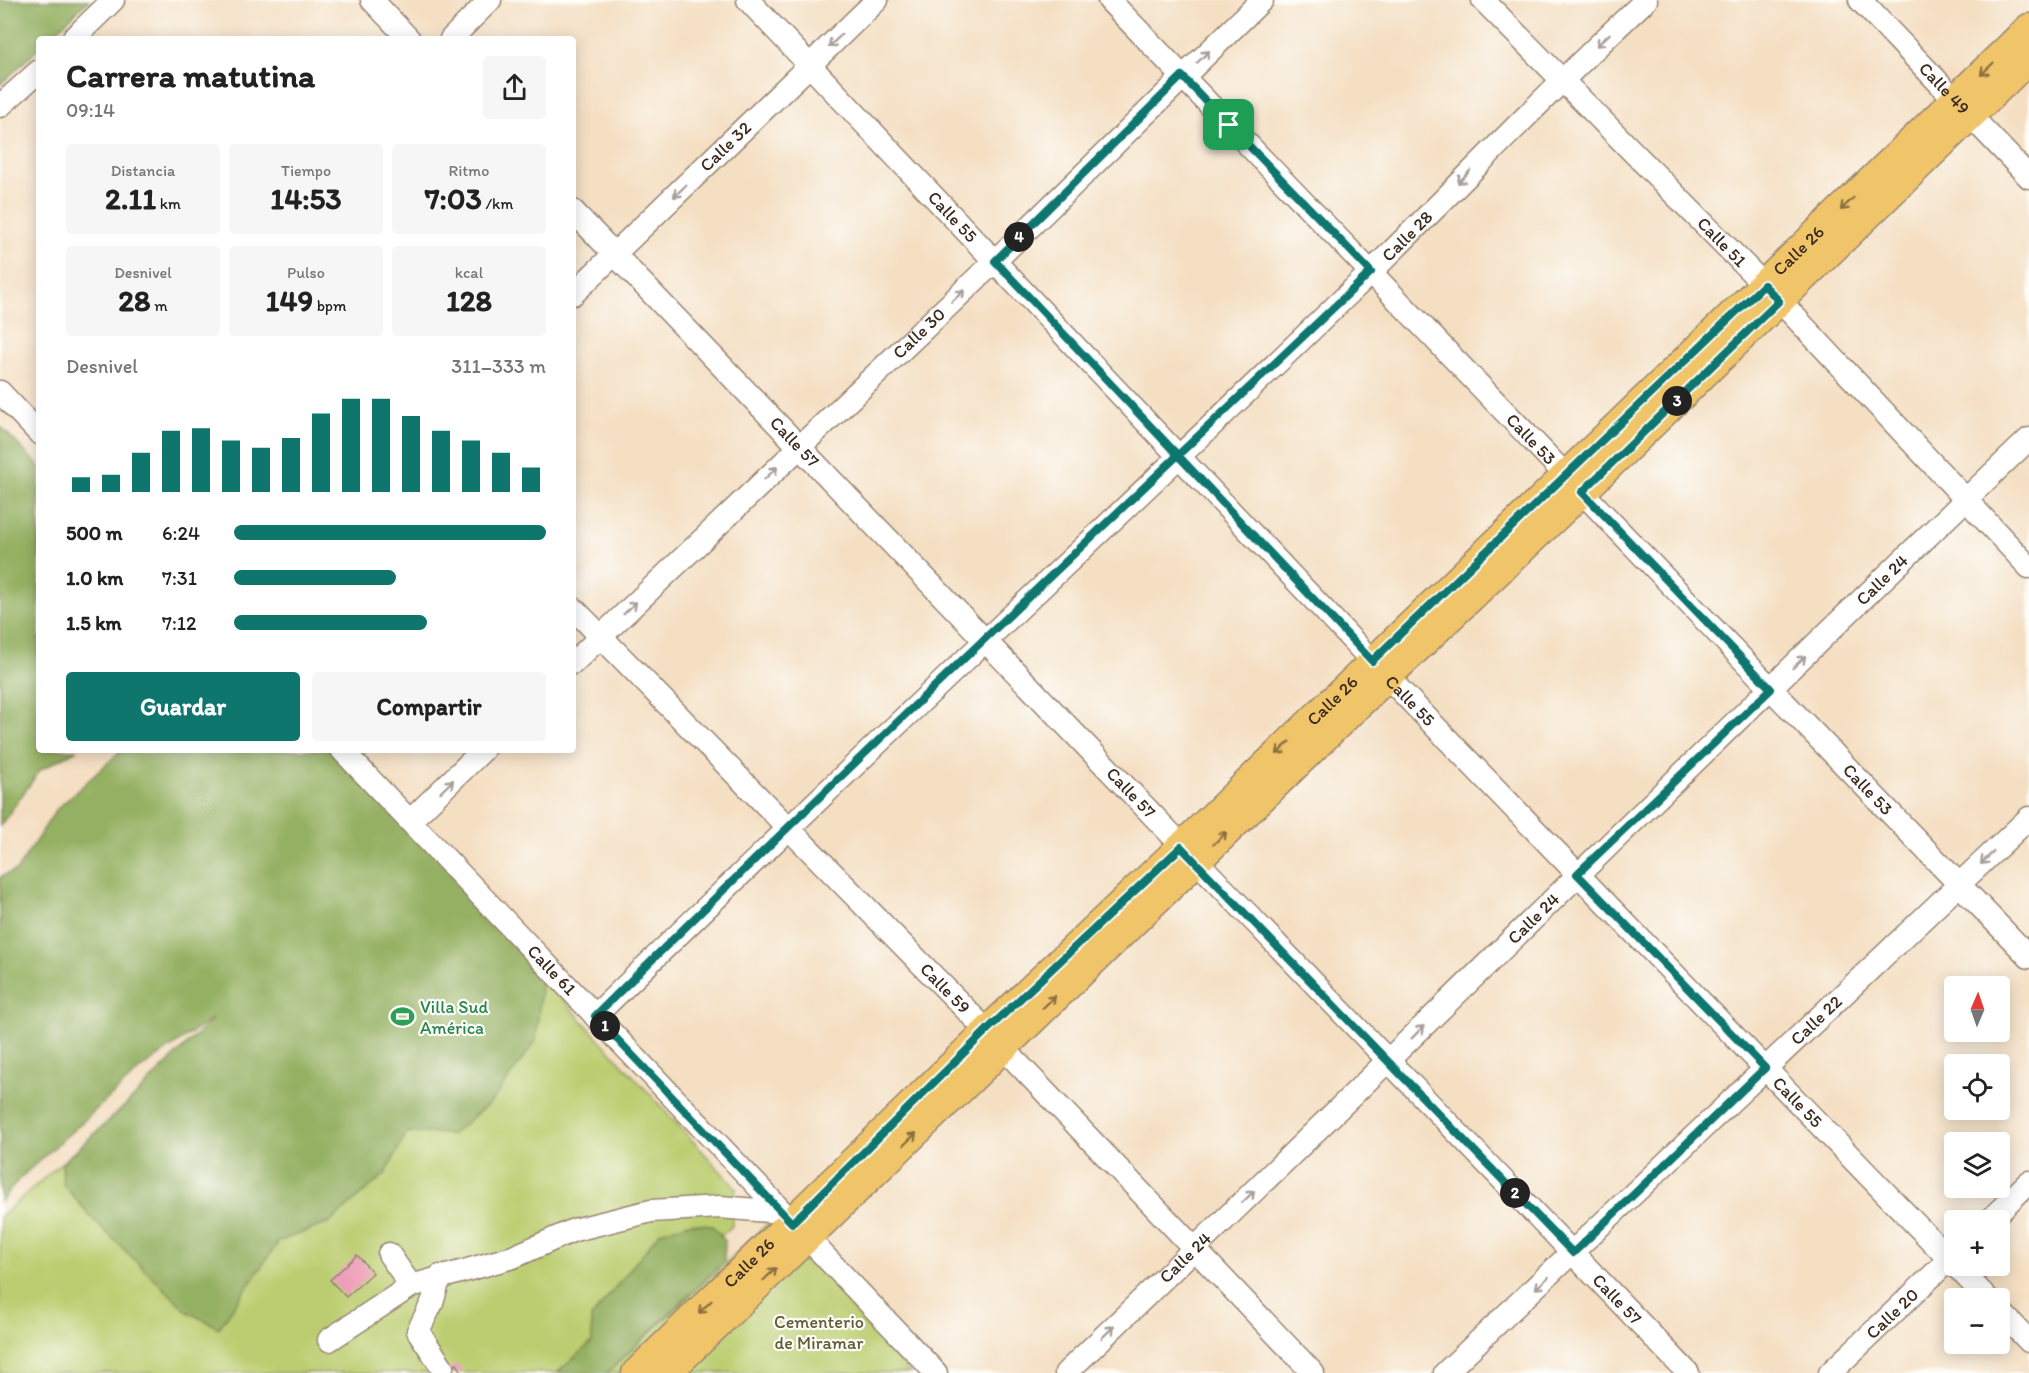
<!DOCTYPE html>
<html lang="es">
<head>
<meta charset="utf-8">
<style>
  :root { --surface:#fff; --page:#f6f6f6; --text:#222; --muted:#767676; --accent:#0f766e }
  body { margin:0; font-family:Itim,sans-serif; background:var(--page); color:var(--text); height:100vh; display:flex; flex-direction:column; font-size:22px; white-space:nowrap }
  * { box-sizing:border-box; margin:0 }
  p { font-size:20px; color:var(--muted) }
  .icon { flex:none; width:33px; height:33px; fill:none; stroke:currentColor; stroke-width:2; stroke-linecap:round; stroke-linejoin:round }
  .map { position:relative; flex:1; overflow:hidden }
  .details { position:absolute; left:36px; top:36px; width:540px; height:717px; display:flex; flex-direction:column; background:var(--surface); border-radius:6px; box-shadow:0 3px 15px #0003 }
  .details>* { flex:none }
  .needle { width:39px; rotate:2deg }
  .tools { position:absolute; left:1944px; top:976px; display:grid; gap:12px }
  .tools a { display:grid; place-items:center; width:66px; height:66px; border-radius:6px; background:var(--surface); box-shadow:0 3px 15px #0003; font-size:30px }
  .pin { position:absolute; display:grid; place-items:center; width:51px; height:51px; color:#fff; margin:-26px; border-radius:12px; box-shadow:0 3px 9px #0006 }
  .km { position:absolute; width:30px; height:30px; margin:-15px; border-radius:50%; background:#222; color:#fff; font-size:16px; line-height:30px; text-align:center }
  .round { display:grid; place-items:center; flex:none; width:63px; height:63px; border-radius:6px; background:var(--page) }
  .headline { display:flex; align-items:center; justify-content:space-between; height:102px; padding:0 30px }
  h1 { font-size:33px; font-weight:700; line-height:45px }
  .metrics { display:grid; grid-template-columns:repeat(3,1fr); gap:9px; height:102px; padding:6px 30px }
  .metrics div { display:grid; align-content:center; border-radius:6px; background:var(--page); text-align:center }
  .metrics b { font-size:30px; font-weight:700 }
  .metrics small { font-size:16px; font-weight:400 }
  .metrics p { font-size:16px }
  .chart { height:168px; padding:12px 30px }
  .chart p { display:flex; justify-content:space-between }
  .chart svg { width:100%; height:108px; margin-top:6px; stroke:var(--accent); stroke-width:6 }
  .action { display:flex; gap:12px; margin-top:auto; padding:12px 30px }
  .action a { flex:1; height:69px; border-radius:6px; background:var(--accent); color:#fff; font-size:24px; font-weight:700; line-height:69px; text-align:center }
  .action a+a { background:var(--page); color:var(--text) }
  ul { padding:0 30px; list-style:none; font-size:20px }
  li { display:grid; grid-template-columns:96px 72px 1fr; align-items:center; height:45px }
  li i { height:15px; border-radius:8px; background:var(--accent) }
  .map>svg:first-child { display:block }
</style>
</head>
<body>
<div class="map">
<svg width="2029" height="1373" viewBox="0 0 2029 1373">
  <rect width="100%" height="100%" fill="#fdfcf7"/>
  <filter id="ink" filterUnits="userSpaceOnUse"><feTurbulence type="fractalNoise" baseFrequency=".0167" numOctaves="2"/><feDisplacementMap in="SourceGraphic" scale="12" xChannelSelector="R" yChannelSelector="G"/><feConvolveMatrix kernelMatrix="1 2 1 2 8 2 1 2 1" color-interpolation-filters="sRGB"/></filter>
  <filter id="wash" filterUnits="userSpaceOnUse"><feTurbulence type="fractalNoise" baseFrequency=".008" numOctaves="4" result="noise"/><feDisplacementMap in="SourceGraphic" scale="24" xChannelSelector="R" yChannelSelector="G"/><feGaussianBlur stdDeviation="1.35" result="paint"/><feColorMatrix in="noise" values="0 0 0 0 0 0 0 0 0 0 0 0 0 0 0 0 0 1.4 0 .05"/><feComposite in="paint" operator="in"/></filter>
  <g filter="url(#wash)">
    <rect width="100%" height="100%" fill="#f4dfc3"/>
    <path fill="#bbcd70" stroke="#7b7c47" stroke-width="1.5" d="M421,845L736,1188L732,1226L565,1373H0V1217Z
      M777,1215L780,1216L624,1373H607Z
      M809,1255L854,1303L851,1308L911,1373H679L796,1260Z"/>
    <path fill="#94b062" stroke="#686d40" stroke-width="1.5" d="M0,0H89L48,39H39V48L0,85Z
      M0,426L39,466V750H77L40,770L0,826Z
      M122,750H336L543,966L536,1041L491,1102L452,1134L407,1132L386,1173L329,1223L279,1241L219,1328L188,1312L91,1217L63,1184L62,1164L132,1099L213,1018L143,1067L19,1179L0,1202V877L17,870L56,810Z
      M689,1223L712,1225L725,1241L724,1261L607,1373H557L592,1342L591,1318L660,1232Z"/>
    <g id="blocks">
      <path fill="#ec96b2" d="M357,1255L373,1273L346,1297L330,1280Z
        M457,1364L463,1373H442Z"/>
    </g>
  </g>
  <g filter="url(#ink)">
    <use href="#blocks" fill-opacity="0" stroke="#988470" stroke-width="1.5"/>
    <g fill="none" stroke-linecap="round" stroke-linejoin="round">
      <defs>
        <g id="minor">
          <path d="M372,0L409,39"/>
          <path id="s1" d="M748,0L1372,661L1954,1264"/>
          <path id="s2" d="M1109,0L2029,957"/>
          <path id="s3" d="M1483,0L1780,301L2029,567"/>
          <path id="s4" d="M1860,0L2029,177"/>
          <path d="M73,39L113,0"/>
          <path d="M451,39L490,0"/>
          <path d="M0,106L39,71"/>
          <path id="s5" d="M573,211L1688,1373"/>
          <path id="s6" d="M573,294L877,0"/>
          <path d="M0,392L39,433"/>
          <path id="s7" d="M573,608L987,1031L1313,1373"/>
          <path id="s8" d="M573,663L995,261L1262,0"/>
          <path id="s9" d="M342,750L936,1373"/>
          <path d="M410,821L483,750"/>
          <path id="s10" d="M595,1016C850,765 1113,523 1369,274C1462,183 1550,89 1646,0"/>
          <path d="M1989,1221L2029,1182"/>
          <path d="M389,1254L411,1286L513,1257L574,1230L651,1211L719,1207L782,1212"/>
          <path d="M1956,1266L1988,1299"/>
          <path d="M440,1276L432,1303L418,1331L442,1367"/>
          <path d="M2000,1311L2029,1341"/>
          <path d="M329,1340L411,1286"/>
          <path id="s11" d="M1066,1373C1388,1063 1705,748 2029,439"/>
          <path id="s12" d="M1445,1373L2029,818"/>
          <path id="s13" d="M1830,1373L1954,1255"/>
        </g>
        <g id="major">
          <path id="s14" d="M636,1373L987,1031L1181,847L2029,28"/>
          <path d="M667,1373L1387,677L1582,492L2029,59"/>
        </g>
      </defs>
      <use href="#minor" stroke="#988470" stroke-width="25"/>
      <use href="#major" stroke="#988470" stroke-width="31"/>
      <use href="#minor" stroke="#fff" stroke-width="22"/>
      <use href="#major" stroke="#f0c469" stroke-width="28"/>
    </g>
    <defs><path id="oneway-shaft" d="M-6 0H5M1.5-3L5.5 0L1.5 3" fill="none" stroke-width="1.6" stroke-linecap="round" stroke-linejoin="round" transform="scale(1.5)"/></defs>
    <g stroke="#a79f9a">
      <use href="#oneway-shaft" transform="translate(1603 40) rotate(137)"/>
      <use href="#oneway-shaft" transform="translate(835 41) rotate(136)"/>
      <use href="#oneway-shaft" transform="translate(1203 57) rotate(-44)"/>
      <use href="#oneway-shaft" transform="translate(1464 177) rotate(134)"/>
      <use href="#oneway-shaft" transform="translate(680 191) rotate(136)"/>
      <use href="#oneway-shaft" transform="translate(958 296) rotate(-43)"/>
      <use href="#oneway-shaft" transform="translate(771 473) rotate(-44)"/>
      <use href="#oneway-shaft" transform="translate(630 608) rotate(-44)"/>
      <use href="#oneway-shaft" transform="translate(1799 662) rotate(-44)"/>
      <use href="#oneway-shaft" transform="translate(447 786) rotate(-44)"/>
      <use href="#oneway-shaft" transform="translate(1987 858) rotate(136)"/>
      <use href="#oneway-shaft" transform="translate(1418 1032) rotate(-45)"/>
      <use href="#oneway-shaft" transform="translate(1248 1197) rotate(-44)"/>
      <use href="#oneway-shaft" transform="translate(1542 1283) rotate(137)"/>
      <use href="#oneway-shaft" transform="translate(1108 1332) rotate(-44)"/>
    </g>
    <g stroke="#8c6f40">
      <use href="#oneway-shaft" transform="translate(1987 69) rotate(136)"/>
      <use href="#oneway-shaft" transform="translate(1847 204) rotate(136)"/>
      <use href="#oneway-shaft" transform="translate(1283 748) rotate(136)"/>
      <use href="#oneway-shaft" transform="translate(1220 838) rotate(-44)"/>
      <use href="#oneway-shaft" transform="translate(1049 1002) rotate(-44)"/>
      <use href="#oneway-shaft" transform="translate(910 1139) rotate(-44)"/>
      <use href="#oneway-shaft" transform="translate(770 1274) rotate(-44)"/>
      <use href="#oneway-shaft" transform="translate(705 1307) rotate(136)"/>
    </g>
  </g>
  <g fill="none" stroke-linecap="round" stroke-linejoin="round" filter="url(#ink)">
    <defs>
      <path id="route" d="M1229,125L1371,272C1111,519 850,764 595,1016L792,1223L987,1030L1181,847L1573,1253L1765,1068L1577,874L1771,689L1582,492L1779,301L1764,285L1372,661C1246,528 1121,395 995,261L1182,76L1229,125"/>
    </defs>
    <use href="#route" stroke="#fff" stroke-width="12"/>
    <use href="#route" stroke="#0f766e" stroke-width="8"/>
  </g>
  <defs>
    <symbol id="stadium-bare" viewBox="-9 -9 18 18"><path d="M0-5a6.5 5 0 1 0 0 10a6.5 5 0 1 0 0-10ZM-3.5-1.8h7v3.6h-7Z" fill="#2e9e5b" stroke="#fdfcf7" stroke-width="2.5" paint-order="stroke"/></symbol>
  </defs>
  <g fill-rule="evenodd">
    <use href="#stadium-bare" x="386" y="1000" width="33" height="33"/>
  </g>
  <g text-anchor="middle" stroke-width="4.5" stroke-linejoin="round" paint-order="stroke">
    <g font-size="18" fill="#3b2a1e" stroke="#fdfcf7">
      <text dy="6" stroke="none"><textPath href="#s4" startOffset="122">Calle 49</textPath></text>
      <text dy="6" stroke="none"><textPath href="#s6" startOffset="212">Calle 32</textPath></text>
      <text dy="6" stroke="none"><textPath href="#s1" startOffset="298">Calle 55</textPath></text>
      <text dy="6" stroke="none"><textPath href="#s10" startOffset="1126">Calle 28</textPath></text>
      <text dy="6" stroke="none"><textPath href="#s3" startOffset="340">Calle 51</textPath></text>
      <text dy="6" stroke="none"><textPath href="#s14" startOffset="1616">Calle 26</textPath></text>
      <text dy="6" stroke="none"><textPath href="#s8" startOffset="478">Calle 30</textPath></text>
      <text dy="6" stroke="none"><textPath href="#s2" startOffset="609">Calle 53</textPath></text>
      <text dy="6" stroke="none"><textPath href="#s5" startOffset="320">Calle 57</textPath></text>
      <text dy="6" stroke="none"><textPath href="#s11" startOffset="1138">Calle 24</textPath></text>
      <text dy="6" stroke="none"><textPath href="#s14" startOffset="968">Calle 26</textPath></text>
      <text dy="6" stroke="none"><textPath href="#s1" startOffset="964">Calle 55</textPath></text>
      <text dy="6" stroke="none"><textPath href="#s2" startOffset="1095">Calle 53</textPath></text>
      <text dy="6" stroke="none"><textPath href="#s5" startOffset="806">Calle 57</textPath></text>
      <text dy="6" stroke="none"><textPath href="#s11" startOffset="652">Calle 24</textPath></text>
      <text dy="6" stroke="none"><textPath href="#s9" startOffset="304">Calle 61</textPath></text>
      <text dy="6" stroke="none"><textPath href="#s7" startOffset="532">Calle 59</textPath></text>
      <text dy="6" stroke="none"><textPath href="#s12" startOffset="512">Calle 22</textPath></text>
      <text dy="6" stroke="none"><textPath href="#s1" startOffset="1522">Calle 55</textPath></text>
      <text dy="6" stroke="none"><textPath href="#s11" startOffset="166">Calle 24</textPath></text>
      <text dy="6" stroke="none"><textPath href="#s14" startOffset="158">Calle 26</textPath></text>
      <text dy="6" stroke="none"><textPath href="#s5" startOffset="1508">Calle 57</textPath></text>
      <text dy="6" stroke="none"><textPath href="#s13" startOffset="86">Calle 20</textPath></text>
    </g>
    <g font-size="18" fill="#27864d" stroke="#fdfcf7" text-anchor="start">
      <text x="420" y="1013">Villa Sud<tspan x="420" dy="21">América</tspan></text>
    </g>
    <g font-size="18" fill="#615b37" stroke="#fdfcf7">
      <text x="819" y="1328">Cementerio<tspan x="819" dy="21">de Miramar</tspan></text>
    </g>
  </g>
</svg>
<div class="tools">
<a><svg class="needle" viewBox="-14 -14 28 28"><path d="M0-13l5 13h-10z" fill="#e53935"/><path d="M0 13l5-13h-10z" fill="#767676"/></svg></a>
<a><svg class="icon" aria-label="locate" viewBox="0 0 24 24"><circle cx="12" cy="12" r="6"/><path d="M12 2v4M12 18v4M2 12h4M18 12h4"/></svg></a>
<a><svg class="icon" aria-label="layers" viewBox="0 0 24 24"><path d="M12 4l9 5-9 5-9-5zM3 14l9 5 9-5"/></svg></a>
<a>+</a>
<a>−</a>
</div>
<div class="pin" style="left:1229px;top:125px;background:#1e9e55"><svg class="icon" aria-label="arrive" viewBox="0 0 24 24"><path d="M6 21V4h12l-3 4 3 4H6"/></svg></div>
<b class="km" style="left:605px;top:1026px">1</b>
<b class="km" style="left:1515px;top:1193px">2</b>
<b class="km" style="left:1677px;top:401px">3</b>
<b class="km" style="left:1019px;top:237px">4</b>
<section class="details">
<div class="headline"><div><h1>Carrera matutina</h1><p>09:14</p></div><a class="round"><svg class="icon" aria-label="share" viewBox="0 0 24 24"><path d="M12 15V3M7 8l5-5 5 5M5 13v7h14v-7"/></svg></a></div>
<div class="metrics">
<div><p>Distancia</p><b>2.11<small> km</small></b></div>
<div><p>Tiempo</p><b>14:53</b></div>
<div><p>Ritmo</p><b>7:03<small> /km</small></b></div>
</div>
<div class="metrics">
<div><p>Desnivel</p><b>28<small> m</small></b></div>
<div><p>Pulso</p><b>149<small> bpm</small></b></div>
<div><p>kcal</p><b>128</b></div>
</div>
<div class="chart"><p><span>Desnivel</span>311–333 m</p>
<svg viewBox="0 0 160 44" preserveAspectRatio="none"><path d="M5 44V38M15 44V37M25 44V28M35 44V19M45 44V18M55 44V23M65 44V26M75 44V22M85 44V12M95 44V6M105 44V6M115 44V13M125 44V19M135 44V23M145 44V28M155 44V34"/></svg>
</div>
<ul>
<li><b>500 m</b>6:24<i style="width:100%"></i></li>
<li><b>1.0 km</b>7:31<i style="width:52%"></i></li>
<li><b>1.5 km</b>7:12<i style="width:62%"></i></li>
</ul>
<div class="action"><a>Guardar</a><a>Compartir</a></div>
</section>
</div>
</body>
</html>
